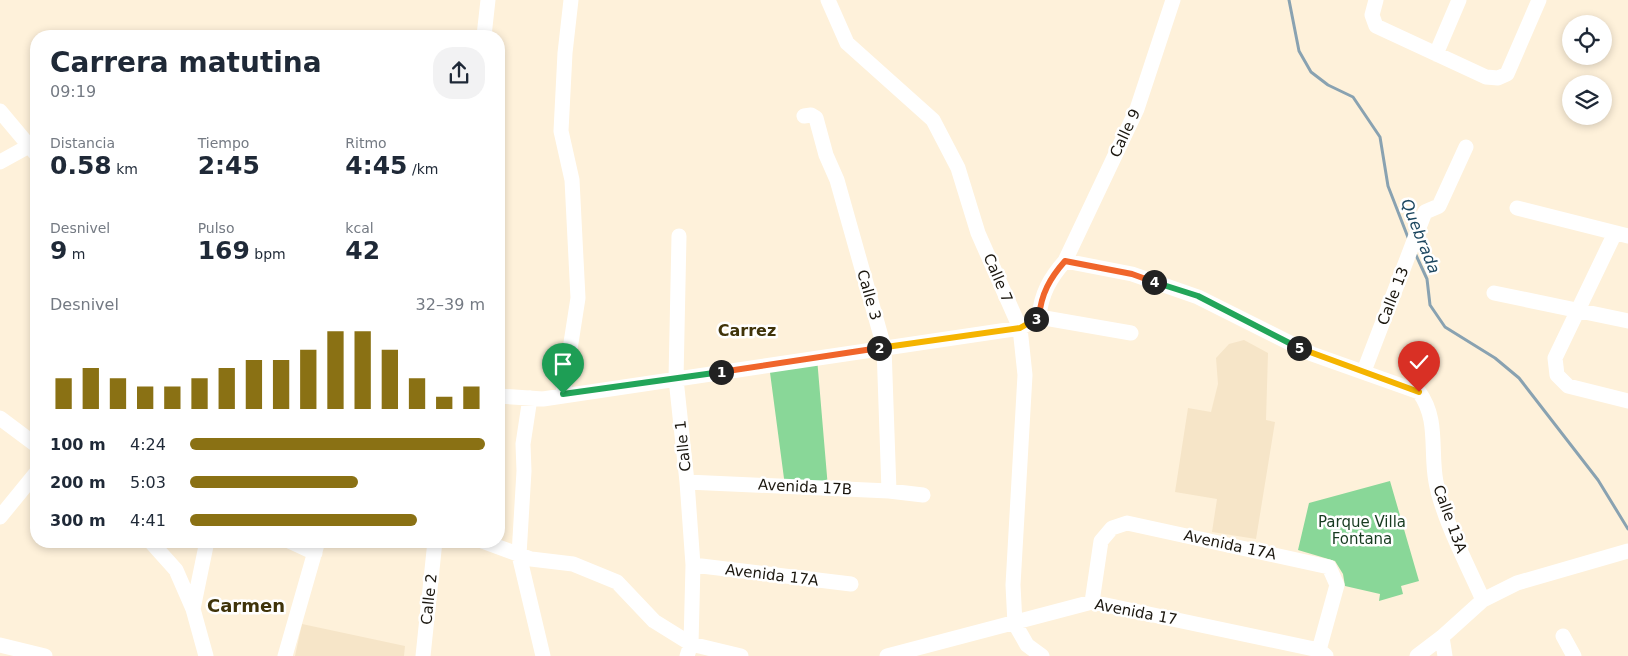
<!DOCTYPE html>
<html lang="es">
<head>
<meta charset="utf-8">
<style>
  :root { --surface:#fff; --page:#f2f2f3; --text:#1f2937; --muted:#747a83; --accent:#8a7114 }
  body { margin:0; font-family:"DejaVu Sans",sans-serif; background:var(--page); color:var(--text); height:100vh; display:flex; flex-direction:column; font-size:19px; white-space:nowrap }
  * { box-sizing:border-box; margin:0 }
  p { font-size:16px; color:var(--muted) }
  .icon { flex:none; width:28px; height:28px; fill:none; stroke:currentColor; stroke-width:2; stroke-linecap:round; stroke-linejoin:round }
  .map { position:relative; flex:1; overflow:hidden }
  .panel { position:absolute; left:30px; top:30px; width:475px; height:518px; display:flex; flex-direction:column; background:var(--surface); border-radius:20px; box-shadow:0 2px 8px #0003 }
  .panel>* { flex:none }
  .controls { position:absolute; left:1562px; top:15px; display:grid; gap:10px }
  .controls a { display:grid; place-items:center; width:50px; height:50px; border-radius:50%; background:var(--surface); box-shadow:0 2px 8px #0003; font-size:25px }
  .pin { position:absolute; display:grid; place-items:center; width:42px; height:42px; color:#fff; margin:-51px -21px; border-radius:50% 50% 50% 0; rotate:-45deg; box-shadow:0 0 5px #0007 }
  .pin .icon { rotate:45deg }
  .km { position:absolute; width:25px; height:25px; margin:-12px; border-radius:50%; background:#222; color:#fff; font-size:14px; line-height:25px; text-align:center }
  .round { display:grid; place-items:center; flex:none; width:52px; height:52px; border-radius:20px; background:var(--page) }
  .summary { display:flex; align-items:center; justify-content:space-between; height:85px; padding:0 20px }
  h1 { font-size:28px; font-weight:800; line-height:38px }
  .figures { display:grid; grid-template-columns:repeat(3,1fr); gap:8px; height:85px; padding:5px 20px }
  .figures div { display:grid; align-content:center }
  .figures b { font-size:25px; font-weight:800 }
  .figures small { font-size:14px; font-weight:400 }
  .figures p { font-size:14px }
  .chart { height:140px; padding:10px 20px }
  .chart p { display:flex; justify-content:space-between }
  .chart svg { width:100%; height:90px; margin-top:5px; stroke:var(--accent); stroke-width:6 }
  ul { padding:0 20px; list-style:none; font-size:16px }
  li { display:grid; grid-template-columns:80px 60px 1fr; align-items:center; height:38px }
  li i { height:12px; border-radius:6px; background:var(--accent) }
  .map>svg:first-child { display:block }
</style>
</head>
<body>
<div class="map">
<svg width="1628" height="656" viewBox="0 0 1628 656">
  <rect width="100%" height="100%" fill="#fef1da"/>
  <path fill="#f6e5c8" d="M1244,340L1268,353L1266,420L1275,422L1256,539L1212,532L1217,499L1175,492L1188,408L1211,412L1218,384L1216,358L1229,344Z
    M302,624L405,646L404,656H295Z"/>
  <path fill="#89d798" d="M817,358L828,488L785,486L769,365Z
    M1390,481L1419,581L1401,586L1403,594L1379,601L1380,594L1345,586L1343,574L1335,561L1298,550L1309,503Z"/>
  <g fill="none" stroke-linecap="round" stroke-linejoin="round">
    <path stroke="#89a2b1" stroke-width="3" d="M1289,0L1299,51L1311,72L1328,85L1353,97L1380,137L1388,186L1409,240
      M1415,253L1427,279L1430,305L1445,327L1495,358L1519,378L1598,480L1628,529"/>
    <path stroke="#fff" stroke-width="15" d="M828,0L847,43L933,120L958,168L978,233L1020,328L1025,375L1013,585L1015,624L1027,645L1042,656
      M1376,0L1372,15L1376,26L1486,77L1498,78L1507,74L1539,0
      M484,36L488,0
      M1436,54L1459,0
      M0,111L36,154
      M804,116L811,115L816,118L826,155L837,180L884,347L889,491
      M0,162L29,146
      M1517,208L1628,236
      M1615,233L1555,358L1557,375L1568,386L1628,401
      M679,236L676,379L687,482L693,565L691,644L687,656
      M1065,261L1132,274L1198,297L1312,354L1419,392C1439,419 1430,451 1436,482C1442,517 1468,566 1483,600
      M1494,293L1628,321
      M1039,317C1041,294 1050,278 1065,261L1137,109L1173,0
      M1364,371L1425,212L1439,206L1466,147
      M563,394L578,298L572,180L561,131L565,53L571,0
      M499,396L543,399L1020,328L1039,317L1131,333
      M530,398L523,444L524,471L519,555L543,656
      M0,418L36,445
      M687,482L889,491L923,495
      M0,517L36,473
      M150,541L176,570L193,609
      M289,541L315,553
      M482,541L531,559L573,564L617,582L654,621L691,644L741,656
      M693,565L851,584
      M1092,602L1101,541L1112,528L1127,523L1329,567L1337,585L1319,650
      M1563,636L1574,656
      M1442,637L1445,656
      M0,645L45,656
      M206,656L193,609L207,541
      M285,656L318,541
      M423,656L435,541
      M887,656L1092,602L1319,650L1326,656
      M1417,656L1442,637L1483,600L1517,583L1628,551"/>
  </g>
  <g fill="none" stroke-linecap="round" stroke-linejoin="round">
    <defs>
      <path id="split-1" d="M563,394L721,372"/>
      <path id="split-2" d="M721,372L879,348"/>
      <path id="split-3" d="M879,348L1020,328L1036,319"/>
      <path id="split-4" d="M1036,319L1039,317C1041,294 1050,278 1065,261L1132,274L1154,282"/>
      <path id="split-5" d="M1154,282L1198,296L1299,348"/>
      <path id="split-6" d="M1299,348L1419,392"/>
    </defs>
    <use href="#split-1" stroke="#fff" stroke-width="10"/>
    <use href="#split-2" stroke="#fff" stroke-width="10"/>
    <use href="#split-3" stroke="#fff" stroke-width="10"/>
    <use href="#split-4" stroke="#fff" stroke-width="10"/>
    <use href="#split-5" stroke="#fff" stroke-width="10"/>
    <use href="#split-6" stroke="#fff" stroke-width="10"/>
    <use href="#split-1" stroke="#22a559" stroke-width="6"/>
    <use href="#split-2" stroke="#f0652b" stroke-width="6"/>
    <use href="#split-3" stroke="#f5b400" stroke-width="6"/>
    <use href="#split-4" stroke="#f0652b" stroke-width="6"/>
    <use href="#split-5" stroke="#22a559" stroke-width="6"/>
    <use href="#split-6" stroke="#f5b400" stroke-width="6"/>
  </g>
  <g text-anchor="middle" stroke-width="5" stroke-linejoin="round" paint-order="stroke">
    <g font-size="15" fill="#1b170f" stroke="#fff">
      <text transform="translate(1125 133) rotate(-65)" y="5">Calle 9</text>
      <text transform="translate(998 278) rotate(67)" y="5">Calle 7</text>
      <text transform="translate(869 295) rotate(74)" y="5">Calle 3</text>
      <text transform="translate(1393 296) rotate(-69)" y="5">Calle 13</text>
      <text transform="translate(683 446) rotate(-96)" y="5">Calle 1</text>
      <text transform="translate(805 487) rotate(3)" y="5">Avenida 17B</text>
      <text transform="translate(1450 519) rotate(70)" y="5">Calle 13A</text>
      <text transform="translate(1230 545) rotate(12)" y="5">Avenida 17A</text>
      <text transform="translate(772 575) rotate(7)" y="5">Avenida 17A</text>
      <text transform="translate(429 599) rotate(-84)" y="5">Calle 2</text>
      <text transform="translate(1136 612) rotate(11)" y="5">Avenida 17</text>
    </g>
    <g font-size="15" fill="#173b20" stroke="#fff">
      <text x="1362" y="527">Parque Villa<tspan x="1362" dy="17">Fontana</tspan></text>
    </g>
    <g font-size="16" font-style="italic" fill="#1b465f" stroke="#fff">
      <text transform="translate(1421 236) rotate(68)" y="6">Quebrada</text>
    </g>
    <g font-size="16" font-weight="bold" fill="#3f3309" stroke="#fff">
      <text x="747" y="336">Carrez</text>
    </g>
    <g font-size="18" font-weight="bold" fill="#3f3309" stroke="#fff">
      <text x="246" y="612">Carmen</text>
    </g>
  </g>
</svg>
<div class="controls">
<a><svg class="icon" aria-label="locate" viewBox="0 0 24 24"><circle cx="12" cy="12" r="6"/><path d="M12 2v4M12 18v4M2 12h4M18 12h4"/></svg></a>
<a><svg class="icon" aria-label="layers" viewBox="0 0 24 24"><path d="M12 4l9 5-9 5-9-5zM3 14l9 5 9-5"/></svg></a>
</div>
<div class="pin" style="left:563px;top:394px;background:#1e9e55"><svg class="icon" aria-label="arrive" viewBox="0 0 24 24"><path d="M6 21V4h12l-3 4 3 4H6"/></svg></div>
<div class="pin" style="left:1419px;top:392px;background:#d93025"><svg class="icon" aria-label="check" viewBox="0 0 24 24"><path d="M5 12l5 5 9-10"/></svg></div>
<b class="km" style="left:721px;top:372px">1</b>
<b class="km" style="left:879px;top:348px">2</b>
<b class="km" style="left:1036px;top:319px">3</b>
<b class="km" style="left:1154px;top:282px">4</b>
<b class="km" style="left:1299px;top:348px">5</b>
<section class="panel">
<div class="summary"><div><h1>Carrera matutina</h1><p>09:19</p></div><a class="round"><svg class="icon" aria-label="share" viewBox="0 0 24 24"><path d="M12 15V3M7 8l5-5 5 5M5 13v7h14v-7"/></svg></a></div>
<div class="figures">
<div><p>Distancia</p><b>0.58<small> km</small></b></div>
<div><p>Tiempo</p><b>2:45</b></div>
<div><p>Ritmo</p><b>4:45<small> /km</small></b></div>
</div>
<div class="figures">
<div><p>Desnivel</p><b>9<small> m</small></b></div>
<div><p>Pulso</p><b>169<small> bpm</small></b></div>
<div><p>kcal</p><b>42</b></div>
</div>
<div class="chart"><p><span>Desnivel</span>32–39 m</p>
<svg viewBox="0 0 160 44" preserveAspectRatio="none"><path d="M5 44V29M15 44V24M25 44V29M35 44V33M45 44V33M55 44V29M65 44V24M75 44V20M85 44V20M95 44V15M105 44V6M115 44V6M125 44V15M135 44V29M145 44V38M155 44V33"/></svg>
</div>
<ul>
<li><b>100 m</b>4:24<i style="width:100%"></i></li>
<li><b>200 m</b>5:03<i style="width:57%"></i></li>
<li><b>300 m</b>4:41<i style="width:77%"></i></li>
</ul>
</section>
</div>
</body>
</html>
